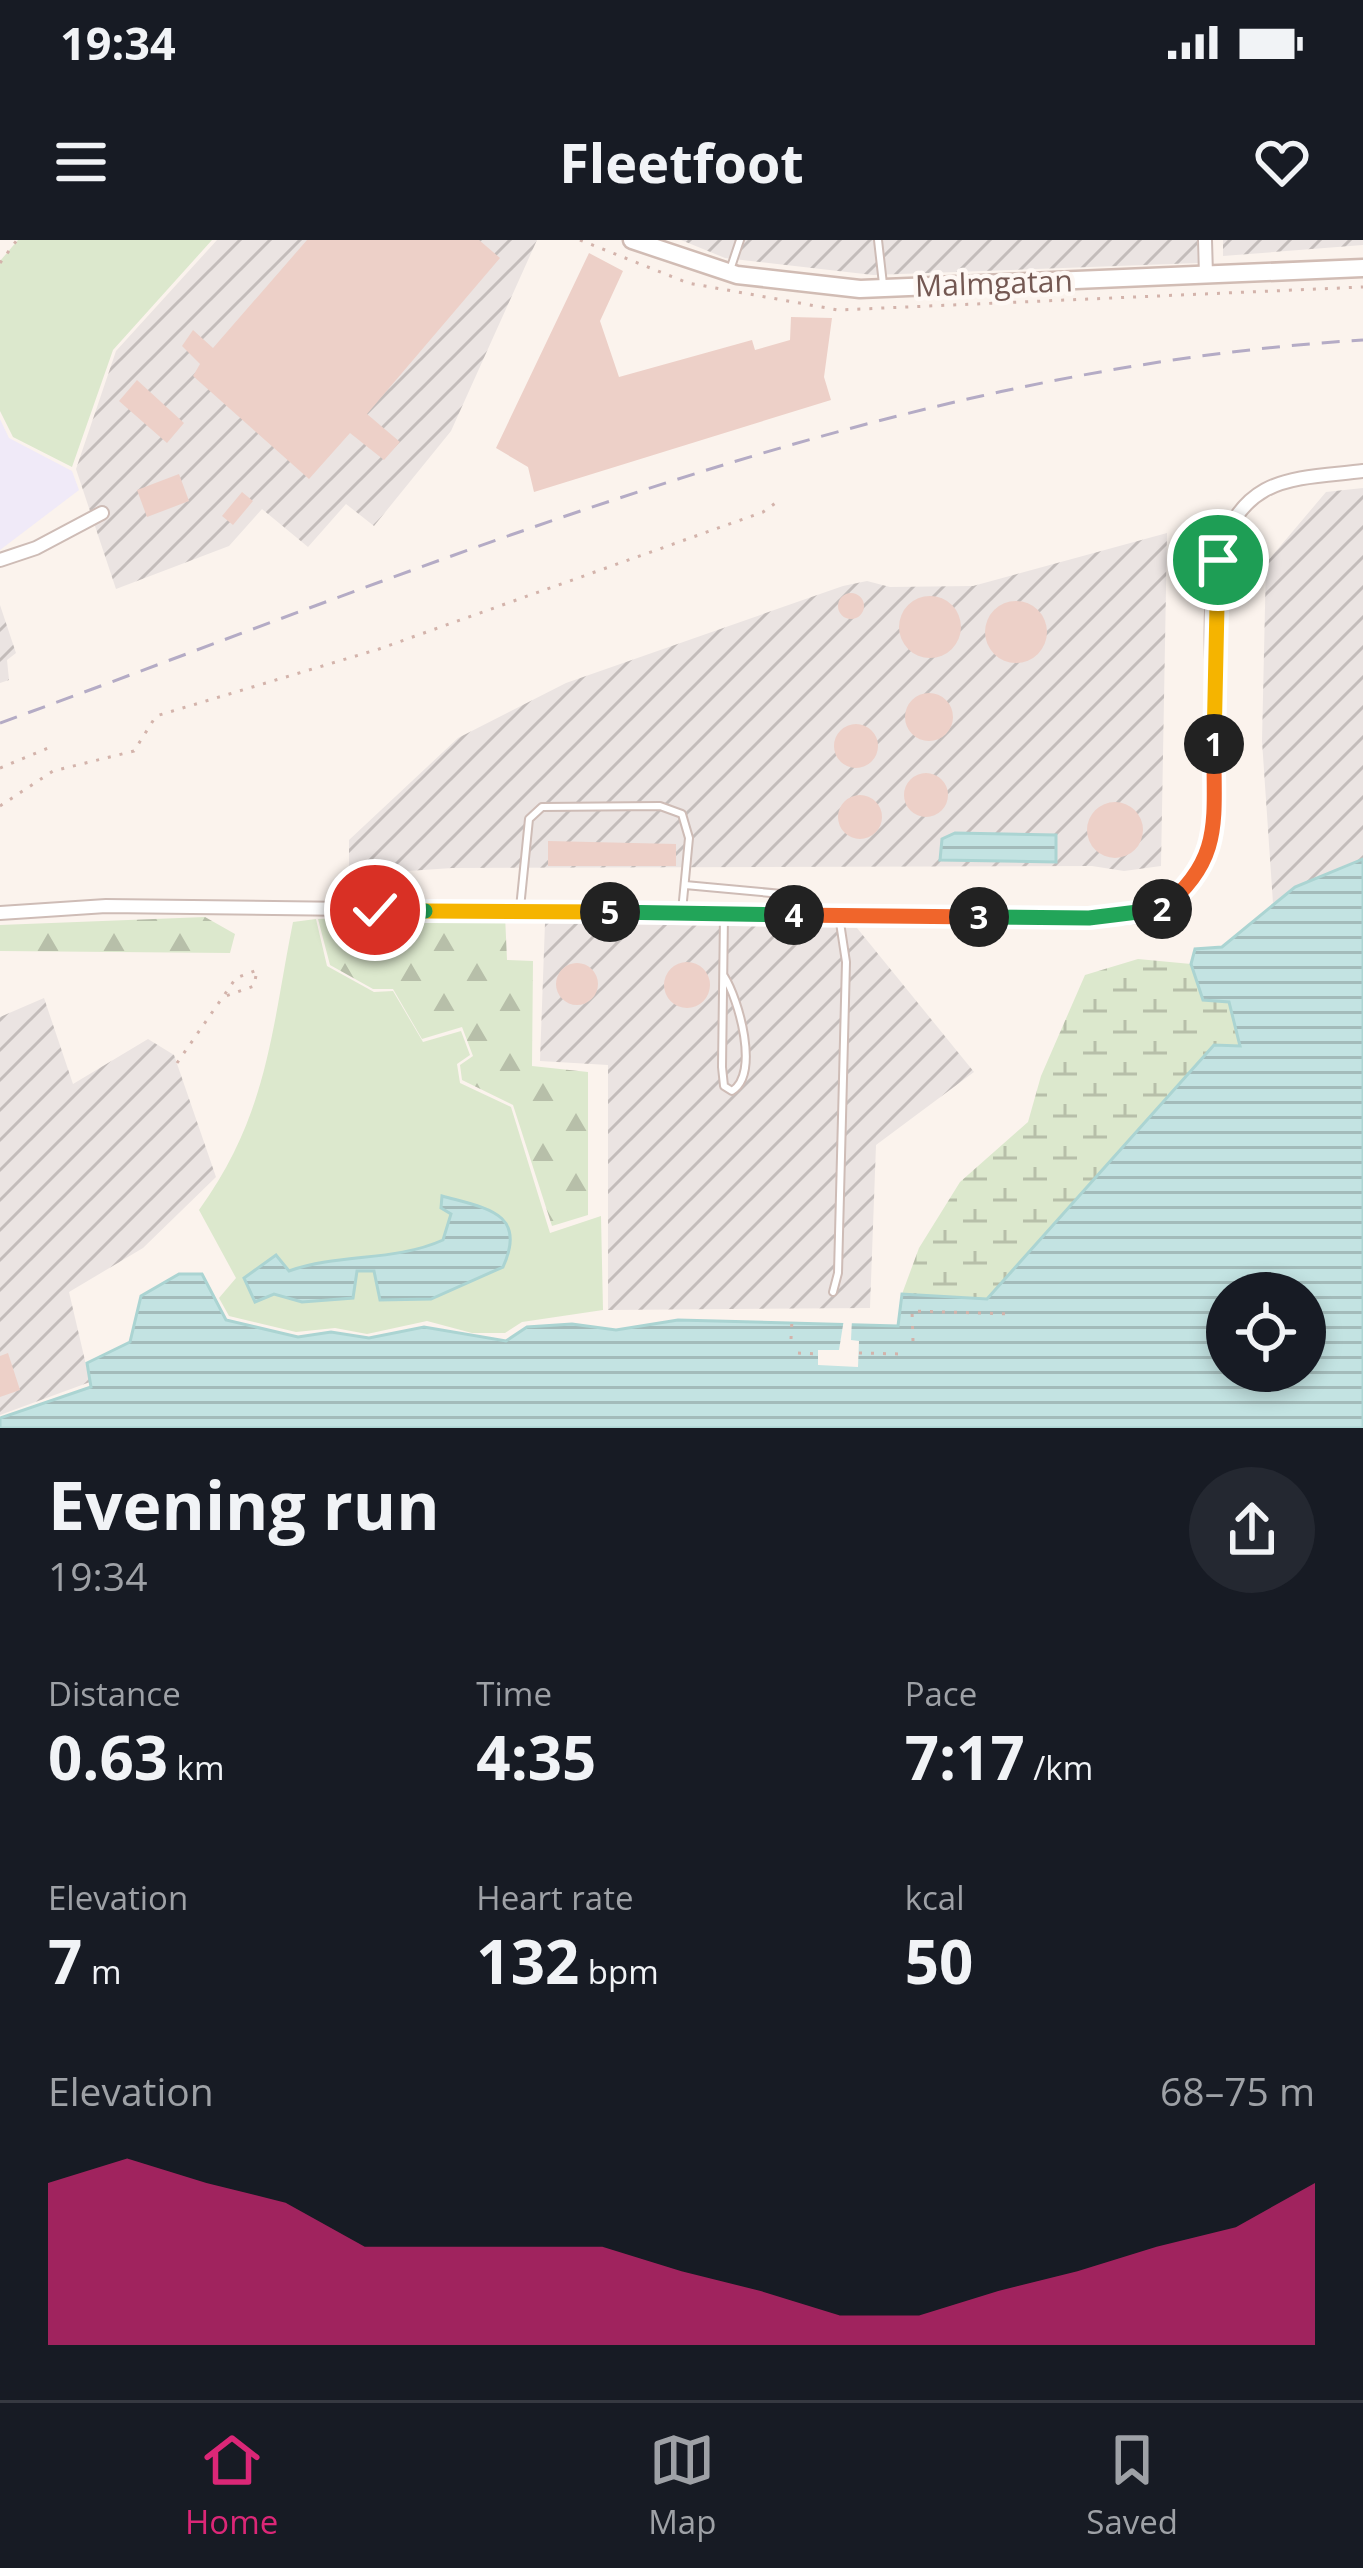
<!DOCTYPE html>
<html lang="en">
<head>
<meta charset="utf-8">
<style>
  :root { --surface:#171b24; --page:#242831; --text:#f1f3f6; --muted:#9ea1a6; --line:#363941; --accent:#db2777 }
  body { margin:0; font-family:"Open Sans",sans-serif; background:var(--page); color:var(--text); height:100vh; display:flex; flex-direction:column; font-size:45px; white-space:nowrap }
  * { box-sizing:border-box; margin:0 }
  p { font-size:39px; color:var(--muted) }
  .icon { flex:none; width:66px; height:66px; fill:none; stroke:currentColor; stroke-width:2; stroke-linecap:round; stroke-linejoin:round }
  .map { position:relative; height:1188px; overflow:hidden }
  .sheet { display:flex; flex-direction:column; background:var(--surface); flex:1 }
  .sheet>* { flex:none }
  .fabs { position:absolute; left:1206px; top:1032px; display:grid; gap:24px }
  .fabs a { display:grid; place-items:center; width:120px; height:120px; border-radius:50%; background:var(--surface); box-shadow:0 6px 18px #0003; font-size:60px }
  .pin { position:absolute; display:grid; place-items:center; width:102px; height:102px; color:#fff; margin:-51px; border:6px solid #fff; border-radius:50%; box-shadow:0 3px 12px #0007 }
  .km { position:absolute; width:60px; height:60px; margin:-30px; border-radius:50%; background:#222; color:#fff; font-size:33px; line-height:60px; text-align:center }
  .round { display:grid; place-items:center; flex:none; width:126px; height:126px; border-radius:63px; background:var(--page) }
  .summary { display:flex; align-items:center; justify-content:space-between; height:204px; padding:0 48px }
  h1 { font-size:66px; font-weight:700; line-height:90px }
  .figures { display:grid; grid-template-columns:repeat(3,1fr); gap:18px; height:204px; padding:12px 48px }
  .figures div { display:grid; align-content:center }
  .figures b { font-size:60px; font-weight:700 }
  .figures small { font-size:33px; font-weight:400 }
  .figures p { font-size:33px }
  .chart { height:336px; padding:24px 48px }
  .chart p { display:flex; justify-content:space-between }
  .chart svg { width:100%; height:216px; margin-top:12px; fill:var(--accent); opacity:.7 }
  .status { display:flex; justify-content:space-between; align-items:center; height:84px; padding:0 60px; background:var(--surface); direction:ltr }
  .status svg { height:33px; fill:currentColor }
  header { display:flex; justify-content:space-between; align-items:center; height:156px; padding:0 48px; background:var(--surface); font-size:54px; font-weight:700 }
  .tabs { display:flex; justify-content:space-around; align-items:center; height:168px; border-top:3px solid var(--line); background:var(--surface); font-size:33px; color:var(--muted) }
  .tabs a { display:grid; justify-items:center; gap:6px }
  .tabs .current { color:var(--accent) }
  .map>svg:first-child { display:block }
</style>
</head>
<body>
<div class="status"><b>19:34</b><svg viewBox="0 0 49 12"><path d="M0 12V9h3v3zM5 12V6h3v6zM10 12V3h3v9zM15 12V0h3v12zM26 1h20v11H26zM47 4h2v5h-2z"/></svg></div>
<header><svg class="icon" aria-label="menu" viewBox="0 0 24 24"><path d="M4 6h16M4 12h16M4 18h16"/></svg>Fleetfoot<svg class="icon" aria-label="heart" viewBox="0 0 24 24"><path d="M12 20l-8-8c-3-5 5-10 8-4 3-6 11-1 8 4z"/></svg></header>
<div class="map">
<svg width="1363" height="1188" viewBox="0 0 1363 1188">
  <defs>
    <pattern id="industrial-furrows" width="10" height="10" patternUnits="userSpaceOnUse" patternTransform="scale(3)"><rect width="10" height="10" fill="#ebe4e2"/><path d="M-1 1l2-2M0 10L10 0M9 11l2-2" fill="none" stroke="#c3bcba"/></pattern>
    <pattern id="forest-firs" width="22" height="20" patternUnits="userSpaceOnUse" patternTransform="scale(3)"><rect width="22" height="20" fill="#dce8cd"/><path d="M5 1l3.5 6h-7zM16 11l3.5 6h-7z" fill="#b7bfa9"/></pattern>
    <pattern id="wetland-marsh" width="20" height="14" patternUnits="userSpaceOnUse" patternTransform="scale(3)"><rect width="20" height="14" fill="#dce8cd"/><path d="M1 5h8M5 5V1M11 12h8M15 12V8" fill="none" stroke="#b7bfa9"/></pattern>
    <pattern id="water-rules" width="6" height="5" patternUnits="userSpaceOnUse" patternTransform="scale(3)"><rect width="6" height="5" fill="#c3e3e2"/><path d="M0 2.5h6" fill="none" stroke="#a3bbba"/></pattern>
  </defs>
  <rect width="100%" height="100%" fill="#fbf3ed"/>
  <path fill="url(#industrial-furrows)" d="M217,0H537L451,191L374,286L346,264L308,307L262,269L229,306L116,349L76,229L116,111Z
    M681,0H1197L1198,23L873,35L725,18Z
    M1223,0H1363V5L1223,16Z
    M1363,248V619L1295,647L1273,663L1262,501L1266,323L1326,252Z
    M1167,293L1161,626L1124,631L1092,626L452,628L349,635V600L458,498L566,443L843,346L867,341L890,347L973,346Z
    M0,365L16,413L7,420L9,440L0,443Z
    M545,683L857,688L974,832L876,905L870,1068L608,1070V825L540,821Z
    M44,758L73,844L148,799L174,815L216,937L143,1008L69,1052L90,1142L0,1175V777Z"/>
  <path fill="#f0eaf8" d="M0,179L9,198L72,231L79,250L0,310Z"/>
  <path fill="#dce8cd" d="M18,0H212L113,110L72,227L13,197L0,171V21Z
    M316,679L327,726L374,752L393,751L423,802L461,791L470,815L457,824L460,843L511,867L550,993L601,976L603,1070L522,1082L505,1093H472L427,1081L367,1094L335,1088L296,1092L229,1076L219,1058L236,1038L199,970C268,874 271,793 293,682Z"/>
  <path fill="url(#forest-firs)" d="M505,675L507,720L533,721L532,826L588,832V975L552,986L513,865L462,840L460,825L473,816L462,787L422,799L393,749H373L330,725L318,679Z
    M205,677L235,694L230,713L0,711V685Z"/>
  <path fill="url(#wetland-marsh)" d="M1138,719L1191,724L1203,760L1229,762L1241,806H1214L987,1059L902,1054L919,1008L960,942L1028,882L1041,836L1085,735Z"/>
  <path fill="url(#water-rules)" stroke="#abd4d2" stroke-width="3" fill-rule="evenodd" d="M955,593L1056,595V622L940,620L942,599Z
    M1363,619V1188H0V1178L91,1147L87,1123L130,1102L141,1056L179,1034H202L226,1080L298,1097L331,1092L369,1098L424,1087L506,1101L527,1087L572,1084L616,1090L678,1080L898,1086L902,1054L987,1059L1214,805L1240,806L1229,762L1203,760L1191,724L1195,709L1222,707L1295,647ZM1227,1053H1305V1131H1227Z
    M442,956C485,968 528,972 503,1027L431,1059L380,1060L374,1031H357L353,1058L302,1062L274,1054L255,1062L244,1038L276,1015L289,1031C340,1013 394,1022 443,1000L451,974L441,968Z"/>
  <path fill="#fbf3ed" d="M844,1079H852L851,1100L859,1101L858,1127L818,1125V1110H839Z"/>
  <path fill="#edd0c8" d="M307,0H479L500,18L367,174L400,202L384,220L350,193L309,239L193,136L200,124L182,106L193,90L213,108Z
    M589,13L623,31L600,81L619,137L752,100L755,110L790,100L791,77L832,78L824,137L831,160L534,252L528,227L496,208Z
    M137,140L184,183L167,203L119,161Z
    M179,234L189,261L147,277L137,250Z
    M242,252L253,261L233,285L222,276Z
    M838 366a13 13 0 1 1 26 0a13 13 0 1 1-26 0Z
    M899 387a31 31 0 1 1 62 0a31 31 0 1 1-62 0Z
    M985 392a31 31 0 1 1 62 0a31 31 0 1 1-62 0Z
    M905 477a24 24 0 1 1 48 0a24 24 0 1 1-48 0Z
    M834 506a22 22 0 1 1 44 0a22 22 0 1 1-44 0Z
    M904 555a22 22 0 1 1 44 0a22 22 0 1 1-44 0Z
    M838 577a22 22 0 1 1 44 0a22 22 0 1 1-44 0Z
    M1087 590a28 28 0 1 1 56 0a28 28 0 1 1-56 0Z
    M548,601L676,604V626H548Z
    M664 745a23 23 0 1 1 46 0a23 23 0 1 1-46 0Z
    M556 744a21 21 0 1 1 42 0a21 21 0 1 1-42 0Z
    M8,1113L20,1150L0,1157V1116Z"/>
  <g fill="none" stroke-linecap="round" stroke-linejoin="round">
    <defs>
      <path id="lane" d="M878,0L883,44
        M730,30L740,0
        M685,645L782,654L785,672
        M520,668L529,579L542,567L660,566L682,574L689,598L682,671
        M724,675L722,827L724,846L732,851C760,834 739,760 724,736
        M833,1052L838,1033L846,722L839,676"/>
      <path id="street" d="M1205,0L1206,35
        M0,320L36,308L102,273
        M0,673L106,666L1089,678C1112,677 1140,680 1161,669C1283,610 1145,317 1265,250C1292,235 1333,235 1363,231"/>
      <path id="secondary" d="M632,0L737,35L860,49L1363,28"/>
    </defs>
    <use href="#lane" stroke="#cebcb6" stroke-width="10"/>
    <use href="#street" stroke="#cebcb6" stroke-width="16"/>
    <use href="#secondary" stroke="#d1bcb4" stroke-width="21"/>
    <path stroke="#d3b3ab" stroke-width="3" stroke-dasharray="3 9" stroke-linecap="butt" d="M580,0L688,43L838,70L1363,47
      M0,23L17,0
      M0,528L53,506
      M0,566L53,531L134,511L156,476L379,409L763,272L781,259
      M177,823L236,738L257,730L254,746L226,756
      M791,1099L792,1079
      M913,1101L912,1071L1012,1074
      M798,1113L818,1114
      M859,1113L902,1114"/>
    <use href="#lane" stroke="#fff" stroke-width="6"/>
    <use href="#street" stroke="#fff" stroke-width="12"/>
    <use href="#secondary" stroke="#fff" stroke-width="16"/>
    <path stroke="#b4abc5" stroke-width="3" stroke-dasharray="18 12" stroke-linecap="butt" d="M0,483C443,322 886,129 1363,100"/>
  </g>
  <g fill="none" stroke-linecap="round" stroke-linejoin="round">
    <defs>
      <path id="split-1" d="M1214,504L1218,320"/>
      <path id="split-2" d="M1162,669C1225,619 1213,578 1214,504"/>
      <path id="split-3" d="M979,677L1089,678L1162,669"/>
      <path id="split-4" d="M794,675L979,677"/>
      <path id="split-5" d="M610,672L794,675"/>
      <path id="split-6" d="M425,671L610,672"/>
      <path id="split-7" d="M375,670L425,671"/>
    </defs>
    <use href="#split-1" stroke="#fff" stroke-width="24"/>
    <use href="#split-2" stroke="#fff" stroke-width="24"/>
    <use href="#split-3" stroke="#fff" stroke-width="24"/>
    <use href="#split-4" stroke="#fff" stroke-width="24"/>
    <use href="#split-5" stroke="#fff" stroke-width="24"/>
    <use href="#split-6" stroke="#fff" stroke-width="24"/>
    <use href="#split-7" stroke="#fff" stroke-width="24"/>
    <use href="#split-1" stroke="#f5b400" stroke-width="15"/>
    <use href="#split-2" stroke="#f0652b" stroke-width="15"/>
    <use href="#split-3" stroke="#22a559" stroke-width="15"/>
    <use href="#split-4" stroke="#f0652b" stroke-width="15"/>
    <use href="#split-5" stroke="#22a559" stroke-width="15"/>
    <use href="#split-6" stroke="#f5b400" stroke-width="15"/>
    <use href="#split-7" stroke="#22a559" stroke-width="15"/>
  </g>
  <g text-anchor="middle" stroke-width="9" stroke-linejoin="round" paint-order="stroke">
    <g font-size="30" fill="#745852" stroke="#fef8f4">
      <text transform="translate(994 44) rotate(-2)" y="10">Malmgatan</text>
    </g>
  </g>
</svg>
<div class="fabs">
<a><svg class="icon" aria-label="locate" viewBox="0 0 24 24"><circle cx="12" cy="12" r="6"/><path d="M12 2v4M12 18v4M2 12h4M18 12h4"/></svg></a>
</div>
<div class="pin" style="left:1218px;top:320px;background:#1e9e55"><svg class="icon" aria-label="arrive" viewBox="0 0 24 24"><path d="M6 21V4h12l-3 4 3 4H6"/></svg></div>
<div class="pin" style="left:375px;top:670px;background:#d93025"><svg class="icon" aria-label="check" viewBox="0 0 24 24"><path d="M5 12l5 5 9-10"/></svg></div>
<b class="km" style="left:1214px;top:504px">1</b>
<b class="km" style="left:1162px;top:669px">2</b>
<b class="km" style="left:979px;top:677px">3</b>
<b class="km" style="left:794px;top:675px">4</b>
<b class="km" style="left:610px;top:672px">5</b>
</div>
<section class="sheet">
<div class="summary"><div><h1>Evening run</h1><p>19:34</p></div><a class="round"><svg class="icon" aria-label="share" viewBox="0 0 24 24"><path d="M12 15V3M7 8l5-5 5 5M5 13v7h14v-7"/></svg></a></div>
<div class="figures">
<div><p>Distance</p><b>0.63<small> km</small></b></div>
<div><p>Time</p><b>4:35</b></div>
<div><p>Pace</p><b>7:17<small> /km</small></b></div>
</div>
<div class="figures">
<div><p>Elevation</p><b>7<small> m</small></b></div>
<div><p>Heart rate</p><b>132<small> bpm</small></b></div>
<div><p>kcal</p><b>50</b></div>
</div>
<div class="chart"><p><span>Elevation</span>68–75 m</p>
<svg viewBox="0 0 160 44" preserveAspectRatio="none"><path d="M0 44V11L10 6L20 11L30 15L40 24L50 24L60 24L70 24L80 29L90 33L100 38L110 38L120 33L130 29L140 24L150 20L160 11V44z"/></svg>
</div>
</section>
<nav class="tabs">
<a class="current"><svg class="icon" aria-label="home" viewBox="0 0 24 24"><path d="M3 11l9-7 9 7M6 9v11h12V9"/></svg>Home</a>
<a><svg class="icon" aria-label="map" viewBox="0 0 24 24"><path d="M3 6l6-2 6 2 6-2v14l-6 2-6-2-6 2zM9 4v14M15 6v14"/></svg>Map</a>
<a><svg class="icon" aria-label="saved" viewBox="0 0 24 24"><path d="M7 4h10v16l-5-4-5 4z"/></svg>Saved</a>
</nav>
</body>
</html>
